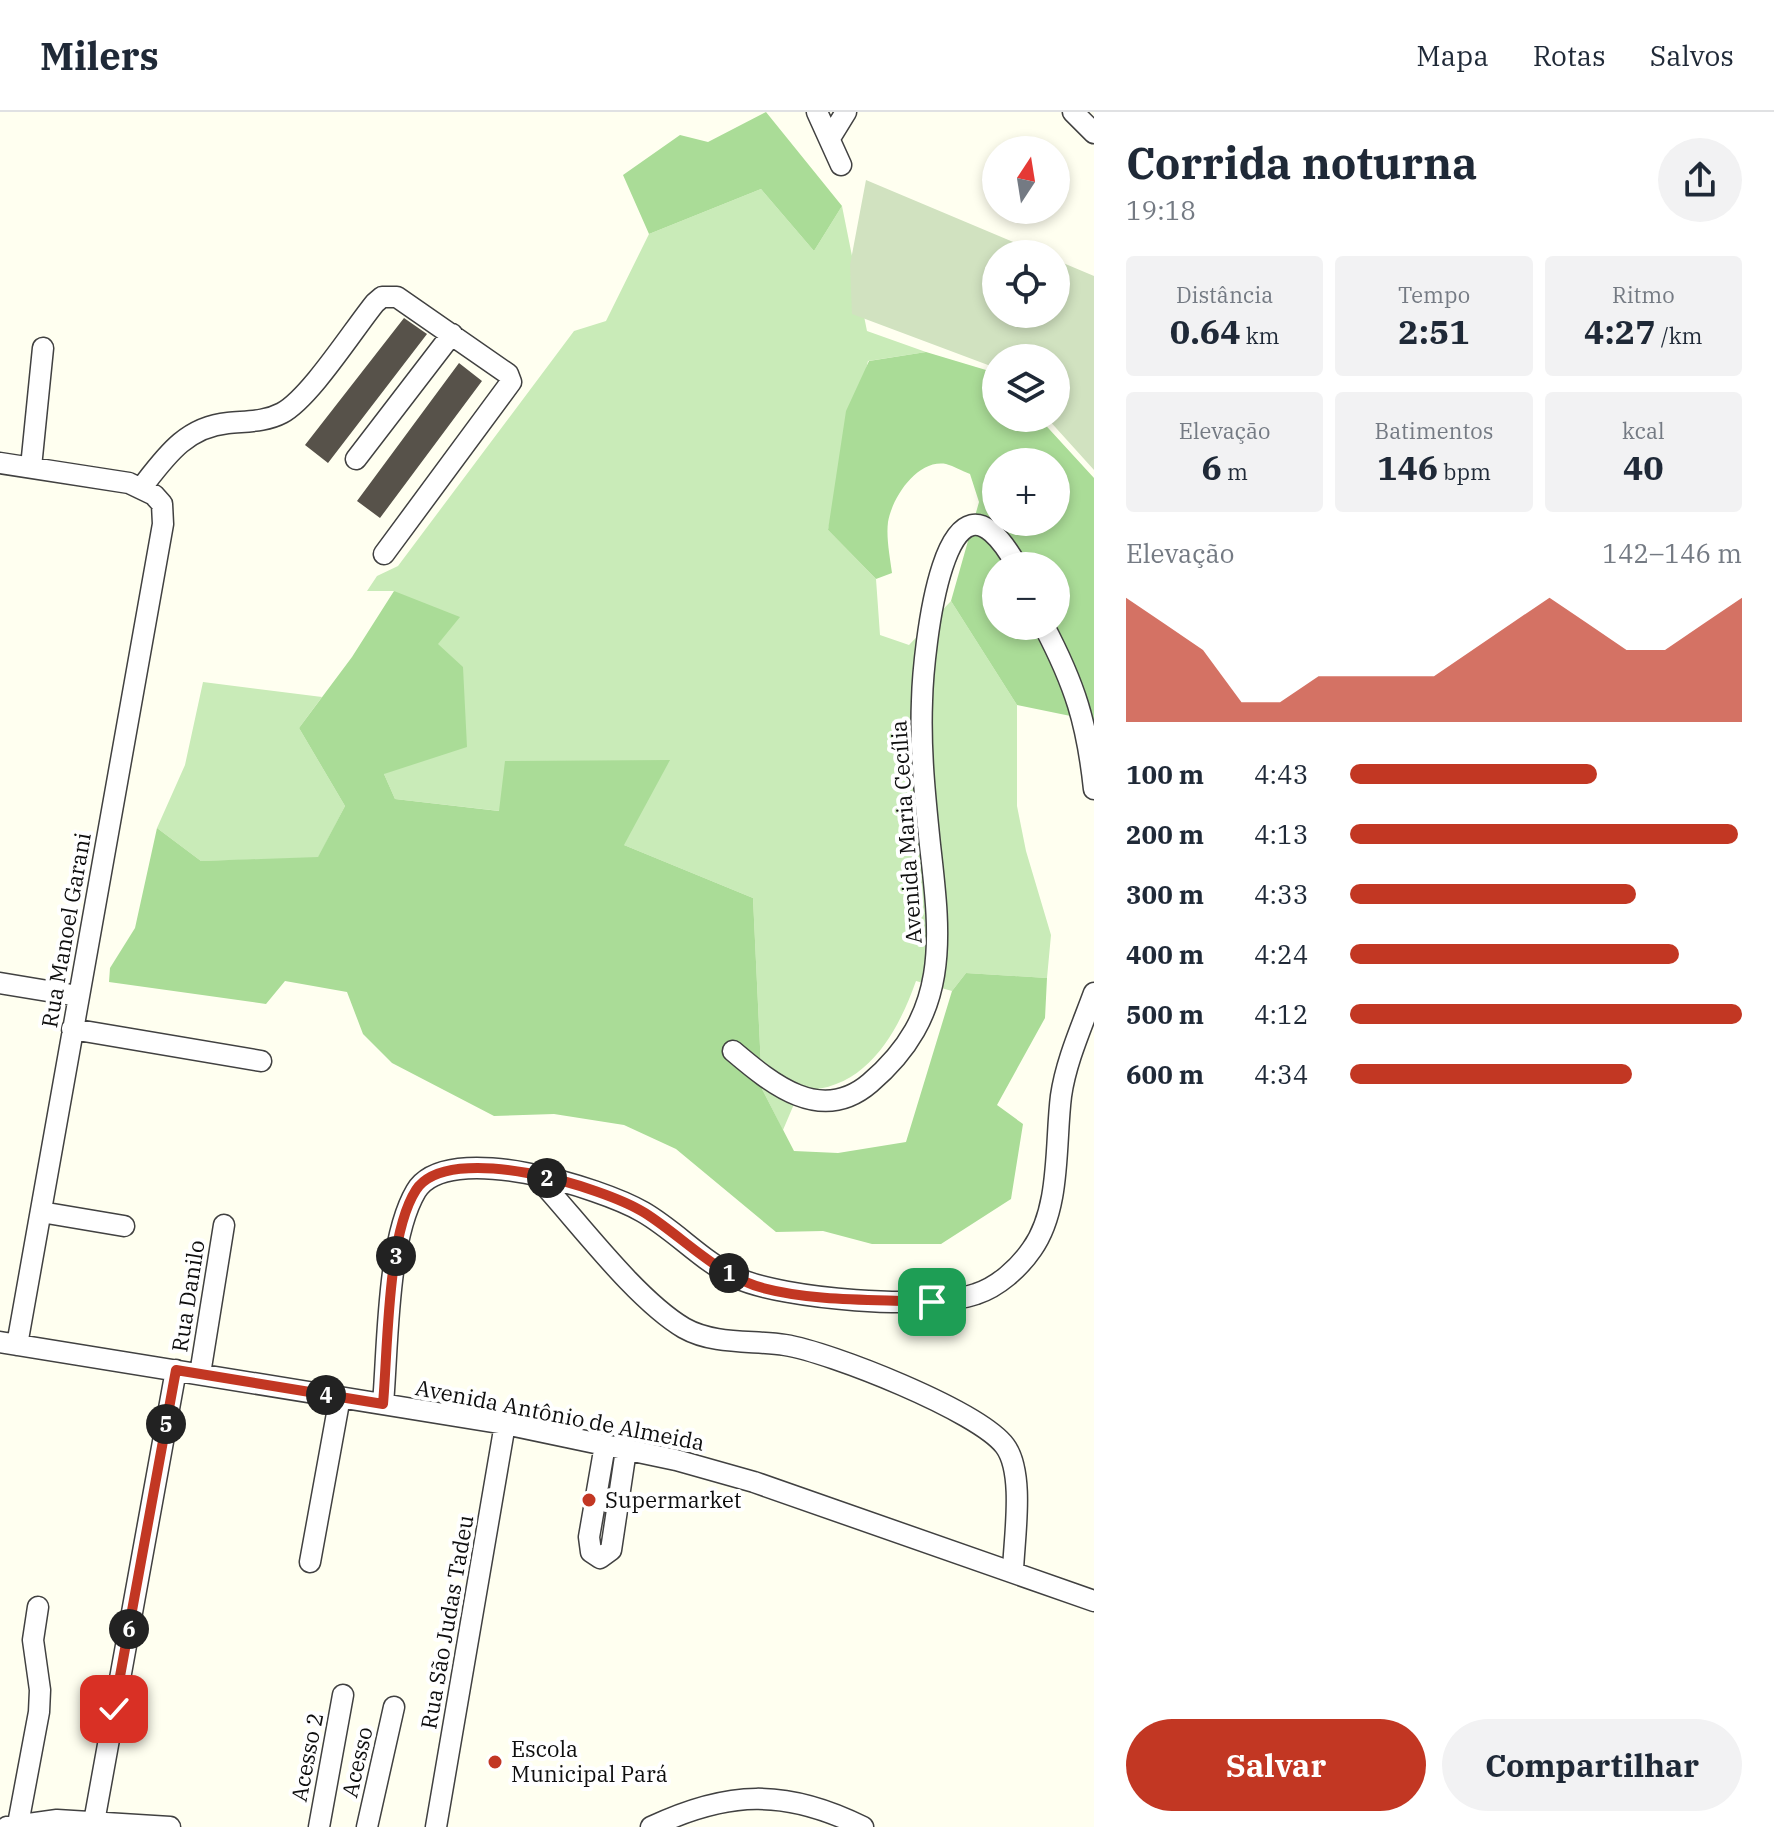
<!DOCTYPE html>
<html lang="pt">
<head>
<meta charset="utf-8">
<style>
  :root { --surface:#fff; --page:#f2f2f3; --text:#1f2937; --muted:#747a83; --line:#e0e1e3; --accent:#c23723 }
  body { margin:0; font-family:"IBM Plex Serif",serif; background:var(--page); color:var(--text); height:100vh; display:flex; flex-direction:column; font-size:30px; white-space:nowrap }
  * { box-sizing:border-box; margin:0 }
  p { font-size:26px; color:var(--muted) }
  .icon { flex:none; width:44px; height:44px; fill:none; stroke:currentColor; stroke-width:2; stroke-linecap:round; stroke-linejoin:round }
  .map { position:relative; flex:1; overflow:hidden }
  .sheet { display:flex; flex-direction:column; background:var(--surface); width:680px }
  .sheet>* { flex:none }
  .needle { width:52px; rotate:12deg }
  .controls { position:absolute; left:982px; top:24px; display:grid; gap:16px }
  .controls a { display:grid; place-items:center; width:88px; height:88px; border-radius:50%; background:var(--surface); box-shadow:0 4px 12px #0003; font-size:40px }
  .pin { position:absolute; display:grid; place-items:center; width:68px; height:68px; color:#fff; margin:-34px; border-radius:16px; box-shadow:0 4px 12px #0006 }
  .km { position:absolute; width:40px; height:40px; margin:-20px; border-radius:50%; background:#222; color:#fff; font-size:22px; line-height:40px; text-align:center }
  .round { display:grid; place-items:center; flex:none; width:84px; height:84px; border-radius:42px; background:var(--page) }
  .headline { display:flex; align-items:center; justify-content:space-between; height:136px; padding:0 32px }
  h1 { font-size:44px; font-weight:800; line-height:60px }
  .figures { display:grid; grid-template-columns:repeat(3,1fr); gap:12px; height:136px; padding:8px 32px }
  .figures div { display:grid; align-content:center; border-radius:8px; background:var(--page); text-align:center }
  .figures b { font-size:34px; font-weight:800 }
  .figures small { font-size:22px; font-weight:400 }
  .figures p { font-size:22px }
  .chart { height:224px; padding:16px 32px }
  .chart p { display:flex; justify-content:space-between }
  .chart svg { width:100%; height:144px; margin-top:8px; fill:var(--accent); opacity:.7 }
  .action { display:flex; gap:16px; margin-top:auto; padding:16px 32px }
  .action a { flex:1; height:92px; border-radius:48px; background:var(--accent); color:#fff; font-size:32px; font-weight:800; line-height:92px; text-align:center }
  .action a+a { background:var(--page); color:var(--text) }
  ul { padding:0 32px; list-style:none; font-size:26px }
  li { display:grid; grid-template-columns:128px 96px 1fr; align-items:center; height:60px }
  li i { height:20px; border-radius:10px; background:var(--accent) }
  header { display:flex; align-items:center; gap:48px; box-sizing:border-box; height:112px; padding:0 40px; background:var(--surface); border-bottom:2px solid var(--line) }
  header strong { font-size:38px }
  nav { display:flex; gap:44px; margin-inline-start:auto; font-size:28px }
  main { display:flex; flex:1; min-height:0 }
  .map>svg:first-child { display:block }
</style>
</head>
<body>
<header>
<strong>Milers</strong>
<nav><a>Mapa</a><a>Rotas</a><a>Salvos</a></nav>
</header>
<main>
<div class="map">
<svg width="1094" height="1715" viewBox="0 0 1094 1715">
  <rect width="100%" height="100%" fill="#fffff0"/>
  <path fill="#c9ebb8" d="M761,77L814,139L842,94L867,219L926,240L868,249L828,418L876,467L880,523L909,533L951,489L1017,593V694L1026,739L1051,823L1047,866L966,861L952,879L916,869C897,923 864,980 800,978L783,1018L762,977L753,786L624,733L500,699L395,687L384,662L438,532L394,479H367L377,464L398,454L574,219L606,209L649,122Z
    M203,570L322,585L299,616L345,694L318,746L201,749L157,716L185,653Z"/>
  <path fill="#aadc97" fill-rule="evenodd" d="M766,0L842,94L814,139L761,77L649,122L623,63L680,23L708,30Z
    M926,240L996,261V306H1039L1094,366V617L1090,608L1017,593L951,489L979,390L970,362C962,359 954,354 946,352C917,347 892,386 888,410C886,426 890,445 892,461L876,467L828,418L846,299L869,249ZM996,350H1056V410H996ZM996,454H1056V514H996Z
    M394,479L460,505L438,532L463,555L467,635L384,662L395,687L499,699L505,649L670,648L624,733L753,786L762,977L794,1039L838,1041L906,1030L952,879L966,861L1047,866L1045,906L997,993L1023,1012L1011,1087L941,1132H872L823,1119L776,1120L676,1037L624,1013L554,1002L494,1004L392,951L363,922L347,880L285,869L266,892L109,870L110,856L135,816L157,716L201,749L318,745L345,694L299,616L352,545Z"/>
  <path fill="#d1e2c0" d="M866,68L1042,142H996V202H1056V148L1094,164V358L1047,306H1056V246H996V256L852,202L850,153Z"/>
  <path fill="#57524a" d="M404,206L427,222L328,351L305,333Z
    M459,251L482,269L380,406L357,389Z"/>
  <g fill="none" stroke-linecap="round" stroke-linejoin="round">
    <defs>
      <path id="minor" d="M817,0L841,53
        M1073,0L1094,21
        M830,26L846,0
        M356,347L452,222
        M0,351L129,371L154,383L162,392L163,412L17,1233
        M31,355L43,236
        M142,375C166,344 186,315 228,311C247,309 265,310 282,301C310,286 353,218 375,191L382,185H397L508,262L511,270L384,442
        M1044,514C1075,573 1087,611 1094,677
        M0,871L78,884
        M72,917L261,949
        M733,939C772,972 821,1013 870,971C950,903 941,828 930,733C925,685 920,637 922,589C923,542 944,323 1017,454
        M536,1064C576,1107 635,1187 684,1216C714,1233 753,1228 785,1233C830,1240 979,1299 1005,1334C1025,1361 1014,1426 1013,1459
        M41,1100L124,1114
        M0,1230L505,1312L676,1348L754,1370L1094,1489
        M200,1262L224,1113
        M383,1292C388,1233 387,1128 416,1079C447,1027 602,1076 643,1100C676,1119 703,1150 737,1166C783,1187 928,1199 976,1182C998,1175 1019,1156 1032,1137C1061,1096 1055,1032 1061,984C1066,949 1082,914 1094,881
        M605,1333L589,1425L591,1440L600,1446L611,1438L626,1338
        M310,1450L340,1285
        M94,1710L176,1258
        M18,1712L39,1600L40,1578L33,1528L38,1495
        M7,1715L57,1708L170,1715
        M319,1715L343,1583
        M367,1715L394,1595
        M436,1715L505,1312
        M651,1715C727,1679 785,1676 863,1715"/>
    </defs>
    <use href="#minor" stroke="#414141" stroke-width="23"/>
    <use href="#minor" stroke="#fff" stroke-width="20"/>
  </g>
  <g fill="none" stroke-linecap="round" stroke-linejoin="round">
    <defs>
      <path id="route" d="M114,1597L176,1258L383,1292C388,1236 387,1123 416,1078C449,1028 604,1075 645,1101C683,1125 718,1164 763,1176C816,1190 877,1187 932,1190"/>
    </defs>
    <use href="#route" stroke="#fff" stroke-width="16"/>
    <use href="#route" stroke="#c23723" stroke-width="10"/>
  </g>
  <g fill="#c23723" stroke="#fff" stroke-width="3">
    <circle cx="589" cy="1388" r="8"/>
    <circle cx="495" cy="1650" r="8"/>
  </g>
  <g text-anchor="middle" stroke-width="8" stroke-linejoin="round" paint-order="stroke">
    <g font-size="22" fill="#0e0e0e" stroke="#fff">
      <text transform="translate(906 720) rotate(-94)" y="8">Avenida Maria Cecília</text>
      <text transform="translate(66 818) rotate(-80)" y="8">Rua Manoel Garani</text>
      <text transform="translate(188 1184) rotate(-81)" y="8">Rua Danilo</text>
      <text transform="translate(560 1303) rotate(11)" y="8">Avenida Antônio de Almeida</text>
      <text transform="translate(447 1510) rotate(-80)" y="8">Rua São Judas Tadeu</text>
      <text transform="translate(307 1645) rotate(-79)" y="8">Acesso 2</text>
      <text transform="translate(357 1650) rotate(-77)" y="8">Acesso</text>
    </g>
    <g font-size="22" fill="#0e0e0e" stroke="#fff" text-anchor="start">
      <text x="605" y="1396">Supermarket</text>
      <text x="511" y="1645">Escola<tspan x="511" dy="25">Municipal Pará</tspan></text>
    </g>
  </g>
</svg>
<div class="controls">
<a><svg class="needle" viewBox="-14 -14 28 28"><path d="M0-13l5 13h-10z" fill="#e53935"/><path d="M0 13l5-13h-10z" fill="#747a83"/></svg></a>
<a><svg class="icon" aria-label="locate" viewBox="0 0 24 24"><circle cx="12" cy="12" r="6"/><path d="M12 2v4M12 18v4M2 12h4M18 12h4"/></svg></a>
<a><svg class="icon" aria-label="layers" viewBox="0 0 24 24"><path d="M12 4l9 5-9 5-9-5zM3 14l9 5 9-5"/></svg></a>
<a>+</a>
<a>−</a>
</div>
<div class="pin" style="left:932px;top:1190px;background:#1e9e55"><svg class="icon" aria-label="arrive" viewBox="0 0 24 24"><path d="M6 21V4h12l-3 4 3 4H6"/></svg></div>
<div class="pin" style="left:114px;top:1597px;background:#d93025"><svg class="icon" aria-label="check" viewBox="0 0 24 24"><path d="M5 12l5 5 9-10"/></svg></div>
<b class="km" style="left:729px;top:1161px">1</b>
<b class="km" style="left:547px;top:1066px">2</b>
<b class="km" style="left:396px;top:1144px">3</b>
<b class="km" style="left:326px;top:1283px">4</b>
<b class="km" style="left:166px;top:1312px">5</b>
<b class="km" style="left:129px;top:1517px">6</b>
</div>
<section class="sheet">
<div class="headline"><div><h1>Corrida noturna</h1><p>19:18</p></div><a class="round"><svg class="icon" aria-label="share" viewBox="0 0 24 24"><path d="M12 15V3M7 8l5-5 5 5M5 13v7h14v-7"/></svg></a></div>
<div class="figures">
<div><p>Distância</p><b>0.64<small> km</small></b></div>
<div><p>Tempo</p><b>2:51</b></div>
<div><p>Ritmo</p><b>4:27<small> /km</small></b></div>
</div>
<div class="figures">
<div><p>Elevação</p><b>6<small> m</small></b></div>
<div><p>Batimentos</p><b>146<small> bpm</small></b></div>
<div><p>kcal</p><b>40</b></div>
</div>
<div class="chart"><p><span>Elevação</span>142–146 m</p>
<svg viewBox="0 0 160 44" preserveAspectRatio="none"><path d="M0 44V6L10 14L20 22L30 38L40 38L50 30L60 30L70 30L80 30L90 22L100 14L110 6L120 14L130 22L140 22L150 14L160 6V44z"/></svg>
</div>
<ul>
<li><b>100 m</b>4:43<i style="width:63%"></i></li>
<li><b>200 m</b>4:13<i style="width:99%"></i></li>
<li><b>300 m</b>4:33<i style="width:73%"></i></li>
<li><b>400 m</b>4:24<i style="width:84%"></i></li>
<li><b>500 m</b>4:12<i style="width:100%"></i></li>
<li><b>600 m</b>4:34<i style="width:72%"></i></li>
</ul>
<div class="action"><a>Salvar</a><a>Compartilhar</a></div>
</section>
</main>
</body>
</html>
